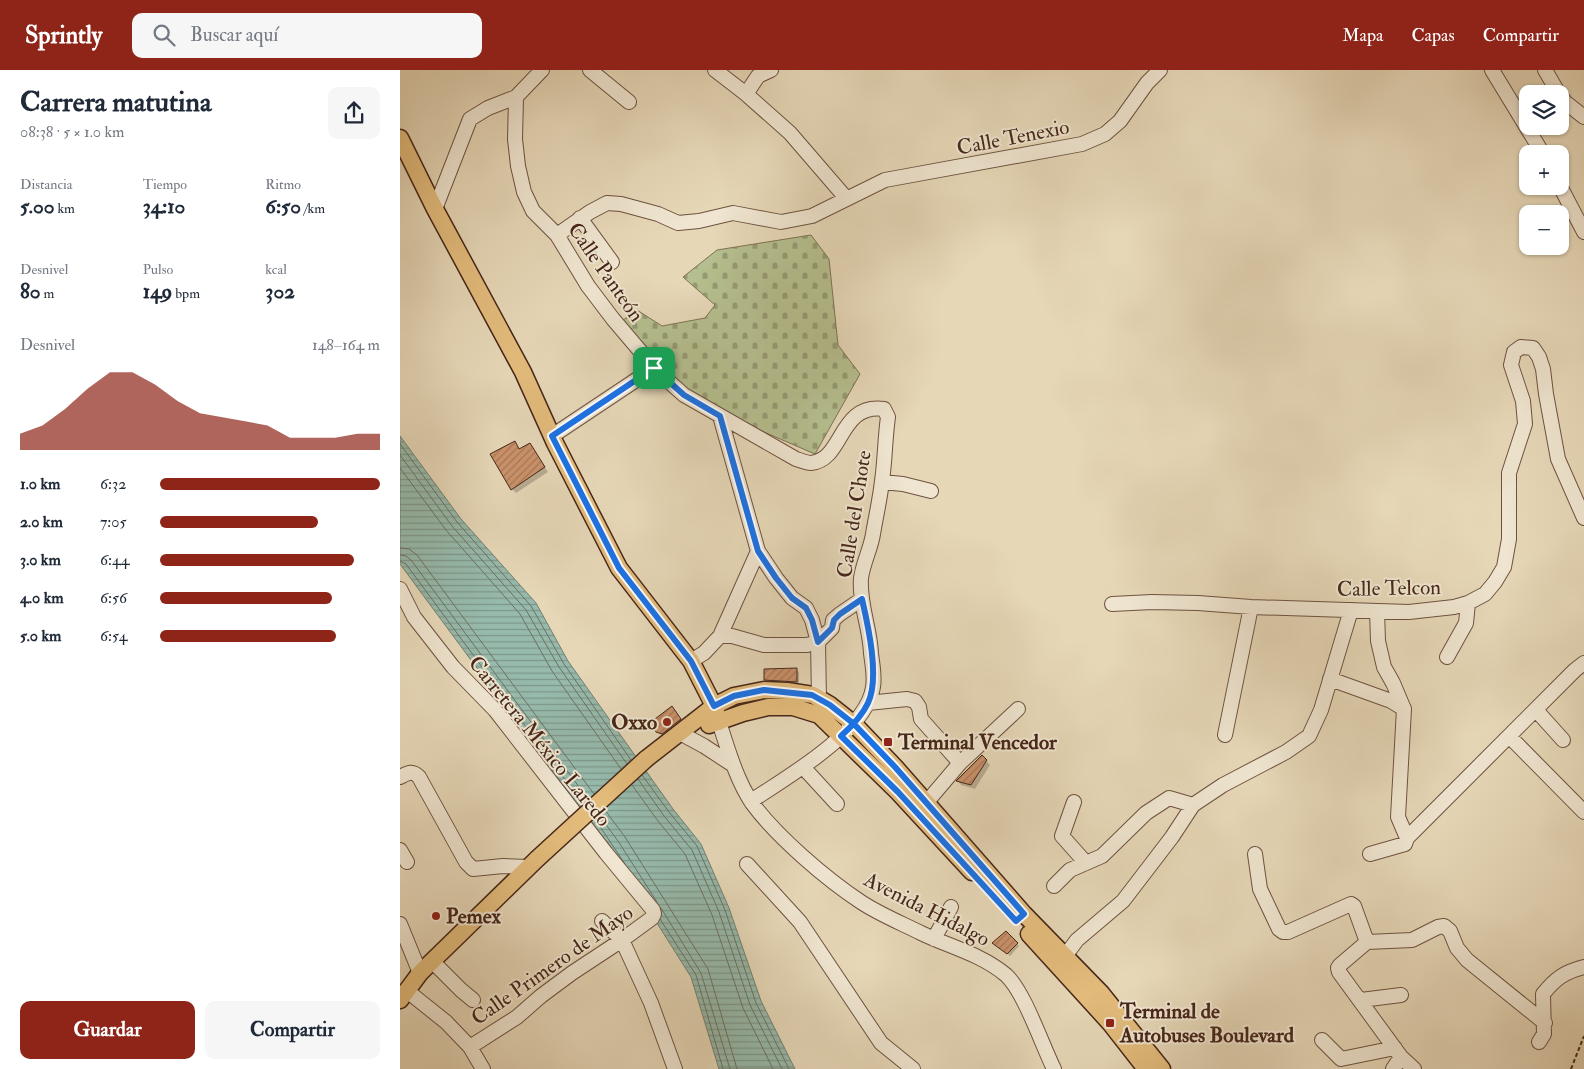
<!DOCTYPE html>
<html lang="es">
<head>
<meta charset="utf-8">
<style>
  :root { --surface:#fff; --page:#f6f6f7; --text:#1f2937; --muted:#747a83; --accent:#8f2418 }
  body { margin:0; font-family:"IM FELL Double Pica",serif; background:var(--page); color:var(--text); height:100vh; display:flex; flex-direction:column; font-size:19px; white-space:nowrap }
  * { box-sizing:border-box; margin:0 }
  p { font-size:16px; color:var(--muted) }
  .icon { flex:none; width:28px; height:28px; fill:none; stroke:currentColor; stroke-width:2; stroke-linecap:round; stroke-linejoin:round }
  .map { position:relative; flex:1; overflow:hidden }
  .side { display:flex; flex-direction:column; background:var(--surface); width:400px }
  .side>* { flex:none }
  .controls { position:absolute; left:1119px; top:15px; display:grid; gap:10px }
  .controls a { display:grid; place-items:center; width:50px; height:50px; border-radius:10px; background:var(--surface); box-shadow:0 1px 4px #0004; font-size:25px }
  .pin { position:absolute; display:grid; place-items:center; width:42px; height:42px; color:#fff; margin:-21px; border-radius:10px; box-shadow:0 2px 8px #0006 }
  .round { display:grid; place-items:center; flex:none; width:52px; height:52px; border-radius:10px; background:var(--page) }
  .overview { display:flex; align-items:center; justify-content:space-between; height:85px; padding:0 20px }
  h1 { font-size:28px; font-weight:700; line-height:38px }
  .stats { display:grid; grid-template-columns:repeat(3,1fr); gap:8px; height:85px; padding:5px 20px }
  .stats div { display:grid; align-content:center }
  .stats b { font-size:21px; font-weight:700 }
  .stats small { font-size:14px; font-weight:400 }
  .stats p { font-size:14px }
  .chart { height:140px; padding:10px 20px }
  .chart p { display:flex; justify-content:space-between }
  .chart svg { width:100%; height:90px; margin-top:5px; fill:var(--accent); opacity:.7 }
  .action { display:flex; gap:10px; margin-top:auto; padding:10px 20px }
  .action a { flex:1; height:58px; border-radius:10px; background:var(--accent); color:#fff; font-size:20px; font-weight:700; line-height:58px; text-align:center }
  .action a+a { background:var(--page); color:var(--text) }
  ul { padding:0 20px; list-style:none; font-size:16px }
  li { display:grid; grid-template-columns:80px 60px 1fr; align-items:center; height:38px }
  li i { height:12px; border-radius:6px; background:var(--accent) }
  header { display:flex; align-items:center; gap:30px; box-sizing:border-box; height:70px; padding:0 25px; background:var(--accent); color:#fff }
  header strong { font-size:24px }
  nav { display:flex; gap:28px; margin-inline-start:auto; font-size:18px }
  .search { width:350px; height:45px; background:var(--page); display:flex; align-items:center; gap:12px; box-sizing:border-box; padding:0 18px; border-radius:10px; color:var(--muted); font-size:19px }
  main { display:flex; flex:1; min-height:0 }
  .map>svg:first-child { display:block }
</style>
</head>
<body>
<header>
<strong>Sprintly</strong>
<div class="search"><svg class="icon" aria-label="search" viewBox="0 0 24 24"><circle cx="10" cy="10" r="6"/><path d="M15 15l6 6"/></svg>Buscar aquí</div>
<nav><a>Mapa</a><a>Capas</a><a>Compartir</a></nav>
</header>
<main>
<section class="side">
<div class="overview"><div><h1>Carrera matutina</h1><p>08:38 · 5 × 1.0 km</p></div><a class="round"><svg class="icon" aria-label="share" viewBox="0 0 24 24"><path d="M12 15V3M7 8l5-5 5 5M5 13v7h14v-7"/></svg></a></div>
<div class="stats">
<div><p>Distancia</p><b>5.00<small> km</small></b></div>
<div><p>Tiempo</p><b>34:10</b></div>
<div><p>Ritmo</p><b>6:50<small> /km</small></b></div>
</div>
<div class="stats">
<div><p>Desnivel</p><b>80<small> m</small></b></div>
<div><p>Pulso</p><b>149<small> bpm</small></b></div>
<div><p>kcal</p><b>302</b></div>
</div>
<div class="chart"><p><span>Desnivel</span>148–164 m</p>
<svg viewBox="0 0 160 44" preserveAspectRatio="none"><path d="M0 44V36L10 32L20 24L30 14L40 6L50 6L60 12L70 20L80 26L90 28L100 30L110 32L120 38L130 38L140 38L150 36L160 36V44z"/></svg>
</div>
<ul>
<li><b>1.0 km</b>6:32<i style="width:100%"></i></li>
<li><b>2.0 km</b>7:05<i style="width:72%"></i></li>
<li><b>3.0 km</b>6:44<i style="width:88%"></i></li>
<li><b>4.0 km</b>6:56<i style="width:78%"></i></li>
<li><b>5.0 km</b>6:54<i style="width:80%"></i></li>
</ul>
<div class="action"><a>Guardar</a><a>Compartir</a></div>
</section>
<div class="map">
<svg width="1184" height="999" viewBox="0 0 1184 999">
  <defs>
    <pattern id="cemetery-stones" width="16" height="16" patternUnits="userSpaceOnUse" patternTransform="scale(1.25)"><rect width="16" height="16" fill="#b5be8e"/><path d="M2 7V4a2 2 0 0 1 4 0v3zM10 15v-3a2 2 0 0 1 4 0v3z" fill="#959a73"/></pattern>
    <pattern id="water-rules" width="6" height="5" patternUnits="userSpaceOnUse" patternTransform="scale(1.25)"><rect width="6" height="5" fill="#96baac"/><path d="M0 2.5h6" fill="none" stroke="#7c978b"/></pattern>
    <pattern id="building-hatch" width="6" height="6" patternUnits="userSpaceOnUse" patternTransform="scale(1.25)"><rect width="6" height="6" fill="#cb926b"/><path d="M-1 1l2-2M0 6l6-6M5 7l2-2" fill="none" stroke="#a77757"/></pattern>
  </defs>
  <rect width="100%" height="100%" fill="#e6d7b7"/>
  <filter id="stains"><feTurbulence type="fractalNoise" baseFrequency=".004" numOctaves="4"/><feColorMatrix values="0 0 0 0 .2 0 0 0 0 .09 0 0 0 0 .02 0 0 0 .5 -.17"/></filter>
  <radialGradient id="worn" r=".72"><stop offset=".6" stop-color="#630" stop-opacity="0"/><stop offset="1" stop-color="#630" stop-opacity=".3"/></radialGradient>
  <path fill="url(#cemetery-stones)" stroke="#7e7254" d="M411,165L429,189L438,275L460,304L415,384L299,334L215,256L237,240L262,256L305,248L315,235L283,207L317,180Z"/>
  <path fill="url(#water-rules)" stroke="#767f71" d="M0,366L61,449L136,533L168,591L273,739L301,774L329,838L361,931L395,999H319L291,907L209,777L0,494Z"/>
  <path fill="#0003" d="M114,372L120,380L130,375L148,402L116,423L112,419Z
    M396,599L399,602V614L368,612L366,609Z
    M274,640L283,652L265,665L260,664L257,661Z
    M582,686L590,695L575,719L561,715L558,711Z
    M606,863L619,876L610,886L596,875Z"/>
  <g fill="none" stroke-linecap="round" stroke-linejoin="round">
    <path stroke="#6e7062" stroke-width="1" d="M0,374L57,452L131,536L164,594L231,690
      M0,385L52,456L126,540L159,597L227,694
      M0,398L46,460L120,544L152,601L221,699
      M0,478L9,479L17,485L194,724
      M0,485L6,486L11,490L188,729
      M0,491L6,494L183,734
      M242,705L269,742L297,776L325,840L356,933L389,999
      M238,709L264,746L292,780L319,842L350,935L382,999
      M232,715L258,751L285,784L312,845L343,938L373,999
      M205,740L225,767L308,899L337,999
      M199,745L218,771L257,832
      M195,749L225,794
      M261,838L301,903L330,999
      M260,849L296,905L323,999"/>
  </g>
  <path fill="url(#building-hatch)" stroke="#462619" d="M115,371L119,379L130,373L145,397L111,420L90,384Z
    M397,598V612L364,610V599Z
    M272,636L281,649L262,664L256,662L251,652Z
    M582,685L587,690L571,715L556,711Z
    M606,861L618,873L607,884L592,873Z"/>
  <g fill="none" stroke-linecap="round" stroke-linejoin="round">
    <defs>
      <path id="minor" d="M190,0L229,32
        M315,0L346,24L390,63L446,128
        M1092,0L1143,84
        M1145,0L1159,24
        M346,24L358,6L371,0
        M1160,25L1165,32L1184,47
        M116,27L115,69L118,96L124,122L133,141L157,165L188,216L213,249L258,302L284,325L396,389C400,390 406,393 411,393C444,390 438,333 484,339L488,347C485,368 485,390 482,411C480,429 476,446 473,464C471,478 463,493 461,508C459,533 470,558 471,583C472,593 475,606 473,617C467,661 386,708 351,731
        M1160,116L1184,162
        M35,139L70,49L88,38L116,27L142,0
        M180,148L212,192
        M157,165L190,142L207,133L221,134L258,144L278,153L299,151L333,143L381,152L412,146L485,110L682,74L705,64L720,51L747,13L760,0
        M152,366L254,298
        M482,412L503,414L531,421
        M358,481L376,508L392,528L406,538L412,550L418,572L419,629
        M0,519L14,547L53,597L95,640L206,783L253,840L254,844L252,848L222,870L172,903L141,926L117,947L70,977
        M712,534L752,532L798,533L851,537L1009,542L1054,537L1068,533L1085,524L1095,512L1104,497L1109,469V403L1125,354L1123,331L1111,295L1114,282L1121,277L1133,278L1139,287L1143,299L1146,324L1158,389L1184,448
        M977,541L978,571L984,597L993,613L1004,639
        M320,566H332L364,575H407L418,572L432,558L433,550L440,544L462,529
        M1047,587L1066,553L1068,533
        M291,591L304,583L320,566L358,481L320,346
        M930,609L991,631L1004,639L998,747L1007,768
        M468,633L507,629L515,631L519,637L521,649L560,693
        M1136,640L1163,670
        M319,652C328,679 336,709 352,733C376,766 426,809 461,832C479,844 501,853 521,863C550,877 581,884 606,905C624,921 642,975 654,999
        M280,663L304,676L333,695
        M825,665L851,537
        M1109,666L1184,742
        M403,697L437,734
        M0,707C8,703 12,700 19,707L66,792L73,799L103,796L128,797
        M674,732L662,766L686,793
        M526,733L560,693L618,639
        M0,780L7,792
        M855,784L860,819L879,859L883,862H888L951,834L954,836L967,872
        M970,784L1005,774L1007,768L1175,600L1184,593
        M347,794L400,852L481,973L513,999
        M654,816L670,800L702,786L746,743L769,728L793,735
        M202,851L222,870L251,933L275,999
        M0,854L20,903
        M534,869L551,837
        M967,872L1012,870L1038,857L1044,856L1050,861L1057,878L1067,890L1145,953
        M967,872L940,895L938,898L939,902L1001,987L1014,999
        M665,886L677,870L723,831L772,767L793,735L823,715L886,682L909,666L921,640L951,540
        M32,891L61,920L73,930
        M6,920L46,952L70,977L83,999
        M961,930L1001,925
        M922,970L941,989L995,978
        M1139,972L1144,964L1143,924C1155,909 1164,902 1184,897
        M993,999L1001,987"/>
      <path id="major" d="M0,68L35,139L123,302L155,373L219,498L291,591L314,636L319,652
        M309,655L343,643L368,637H393L419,645L498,722L572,802
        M246,689L314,636L334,626L364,620L387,621L413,625L430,635L454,654L495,697L624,844L701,923L762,999
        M629,864L710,953L746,999
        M0,930L20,903L137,789"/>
    </defs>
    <use href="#minor" stroke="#6e5240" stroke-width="16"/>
    <use href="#major" stroke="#462619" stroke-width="19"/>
    <path stroke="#462619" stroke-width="2" stroke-dasharray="4 2.5" stroke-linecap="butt" d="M1171,999L1184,966"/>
    <use href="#minor" stroke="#efe5d0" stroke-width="14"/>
    <use href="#major" stroke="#e3bc7c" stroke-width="16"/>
    <defs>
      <path id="major-bridge" d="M137,789L246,689"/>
    </defs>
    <use href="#major-bridge" stroke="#462619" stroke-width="19" stroke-linecap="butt"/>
    <use href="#major-bridge" stroke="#e3bc7c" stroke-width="16"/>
  </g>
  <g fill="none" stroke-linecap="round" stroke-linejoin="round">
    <defs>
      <path id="route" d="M254,298L152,366L219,498L291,591L314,636L334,626L364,620L412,625L430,635L454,654L495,697L624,844L616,851L498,722L441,666C451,657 462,646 468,633C480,608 468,555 462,529L440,544L434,550L432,558L418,572L412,550L406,538L392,528L376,508L358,481L320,346L284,325L254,298"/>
    </defs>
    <use href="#route" stroke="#fff" stroke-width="10"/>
    <use href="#route" stroke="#1a73e8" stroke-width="6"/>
  </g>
  <g fill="#8f2418" stroke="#efe5d0" stroke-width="2">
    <circle cx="267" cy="652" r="5"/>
    <rect x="483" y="667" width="10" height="10" rx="2.5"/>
    <circle cx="36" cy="846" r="5"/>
    <rect x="705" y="948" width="10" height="10" rx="2.5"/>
  </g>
  <g text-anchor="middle" stroke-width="4" stroke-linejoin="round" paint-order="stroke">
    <g font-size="21" fill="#462619" stroke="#efe5d0">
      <text transform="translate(613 67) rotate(-11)" y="7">Calle Tenexio</text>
      <text transform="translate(206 202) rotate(55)" y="7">Calle Panteón</text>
      <text transform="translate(454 444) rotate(-81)" y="7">Calle del Chote</text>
      <text transform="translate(989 518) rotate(-1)" y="7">Calle Telcon</text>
      <text transform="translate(140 671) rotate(51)" y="7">Carretera México Laredo</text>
      <text transform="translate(527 839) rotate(27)" y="7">Avenida Hidalgo</text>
      <text transform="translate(152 895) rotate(-35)" y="7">Calle Primero de Mayo</text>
    </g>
    <g font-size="21" font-weight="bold" fill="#462619" stroke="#efe5d0" text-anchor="start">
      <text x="257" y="659" text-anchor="end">Oxxo</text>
      <text x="498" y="679">Terminal Vencedor</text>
      <text x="46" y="853">Pemex</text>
      <text x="720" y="948">Terminal de<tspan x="720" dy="24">Autobuses Boulevard</tspan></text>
    </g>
  </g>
  <rect width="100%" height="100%" filter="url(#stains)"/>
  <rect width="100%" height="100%" fill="url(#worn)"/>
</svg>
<div class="controls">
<a><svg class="icon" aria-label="layers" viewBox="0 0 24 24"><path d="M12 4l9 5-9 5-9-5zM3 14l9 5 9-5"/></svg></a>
<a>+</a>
<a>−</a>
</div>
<div class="pin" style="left:254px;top:298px;background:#1e9e55"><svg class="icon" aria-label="arrive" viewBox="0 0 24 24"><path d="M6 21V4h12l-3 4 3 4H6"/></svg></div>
</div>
</main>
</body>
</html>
